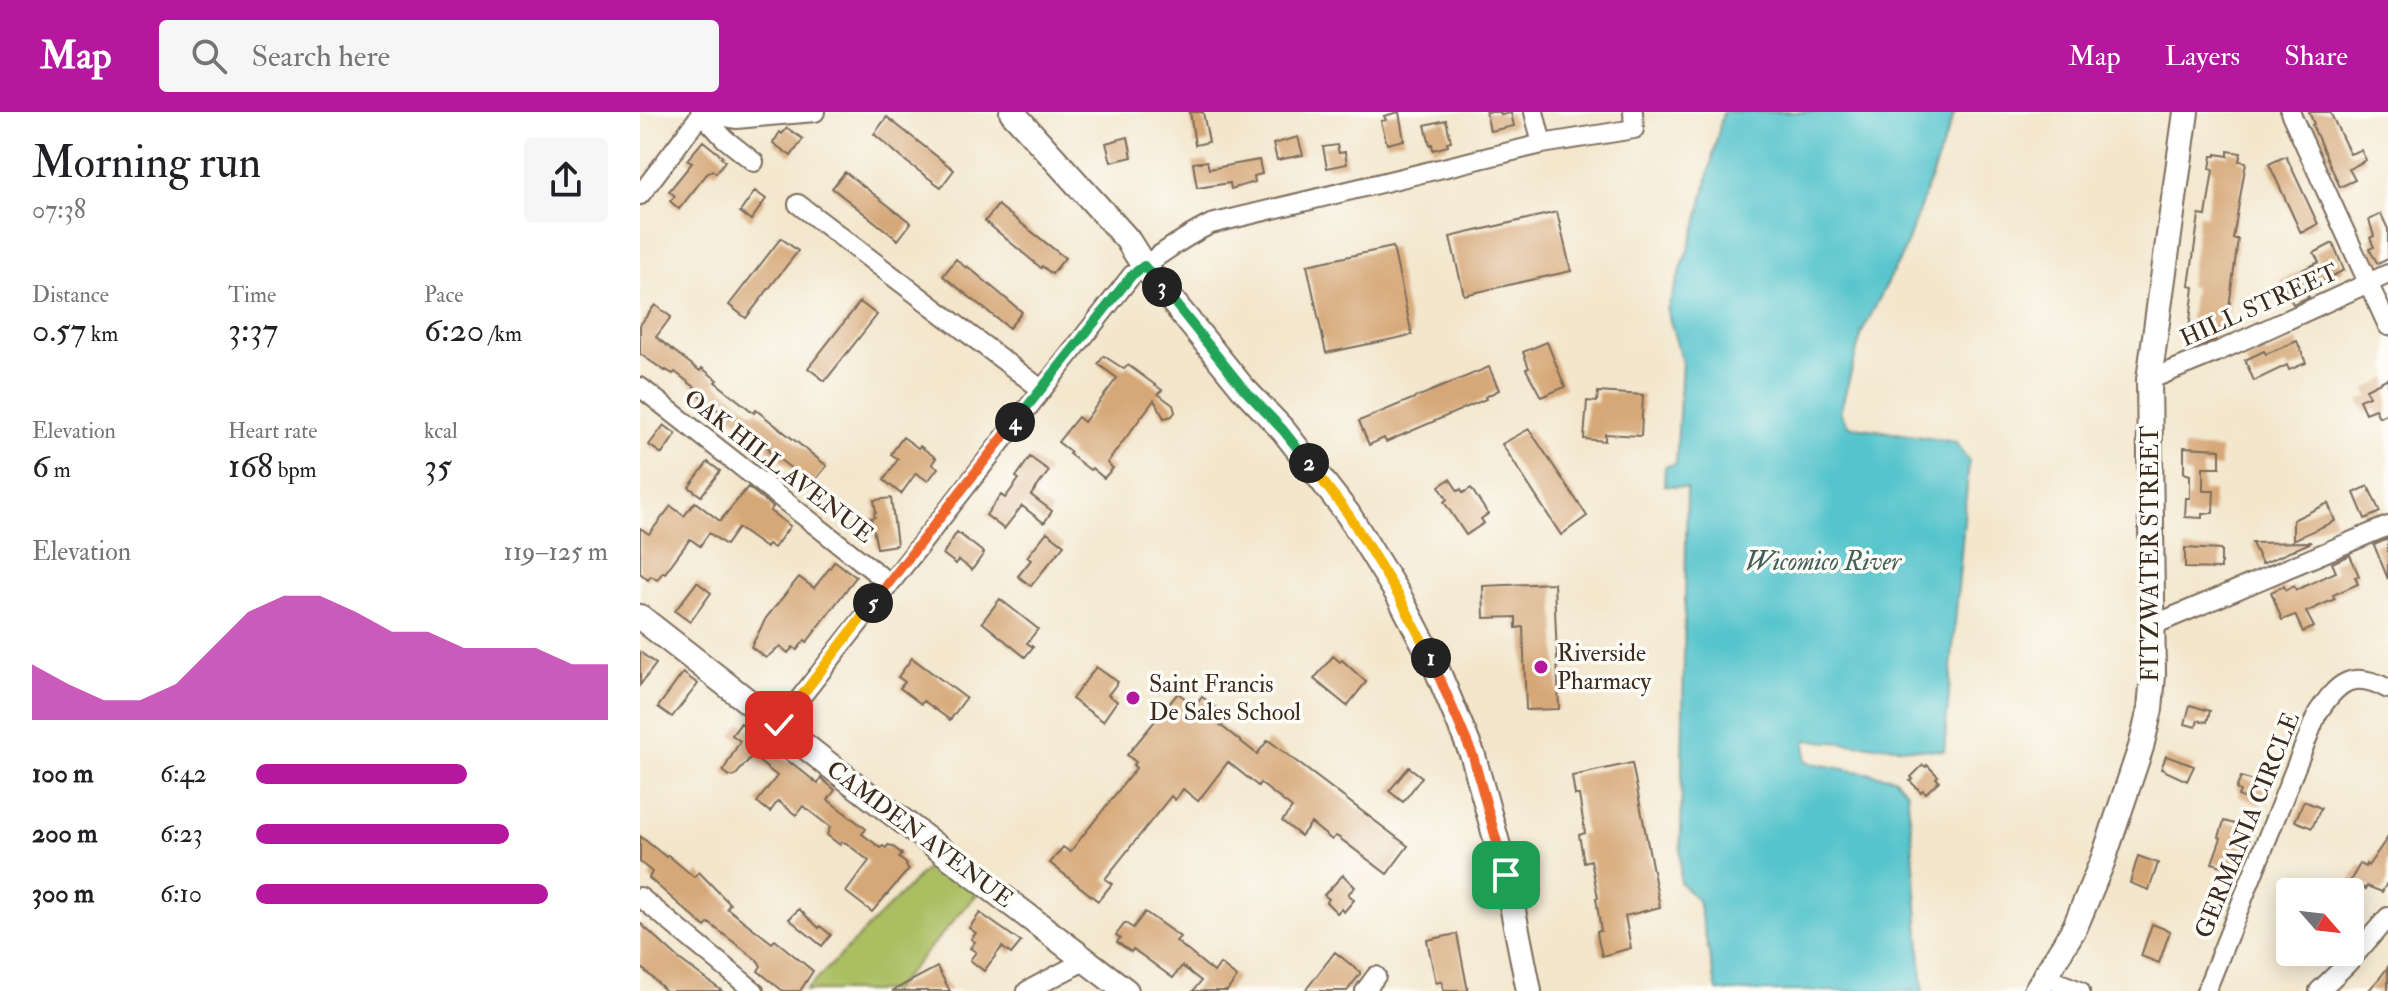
<!DOCTYPE html>
<html lang="en">
<head>
<meta charset="utf-8">
<style>
  :root { --surface:#fff; --page:#f6f6f6; --text:#202124; --muted:#757577; --accent:#b5179e }
  body { margin:0; font-family:"IM FELL Double Pica",serif; background:var(--page); color:var(--text); height:100vh; display:flex; flex-direction:column; font-size:30px; white-space:nowrap }
  * { box-sizing:border-box; margin:0 }
  p { font-size:26px; color:var(--muted) }
  .icon { flex:none; width:44px; height:44px; fill:none; stroke:currentColor; stroke-width:2; stroke-linecap:round; stroke-linejoin:round }
  .map { position:relative; flex:1; overflow:hidden }
  .drawer { display:flex; flex-direction:column; background:var(--surface); width:640px }
  .drawer>* { flex:none }
  .needle { width:52px; rotate:118deg }
  .controls { position:absolute; left:1636px; top:766px; display:grid; gap:16px }
  .controls a { display:grid; place-items:center; width:88px; height:88px; border-radius:8px; background:var(--surface); box-shadow:0 4px 20px #0003; font-size:40px }
  .pin { position:absolute; display:grid; place-items:center; width:68px; height:68px; color:#fff; margin:-34px; border-radius:16px; box-shadow:0 4px 12px #0006 }
  .km { position:absolute; width:40px; height:40px; margin:-20px; border-radius:50%; background:#222; color:#fff; font-size:22px; line-height:40px; text-align:center }
  .round { display:grid; place-items:center; flex:none; width:84px; height:84px; border-radius:8px; background:var(--page) }
  .head { display:flex; align-items:center; justify-content:space-between; height:136px; padding:0 32px }
  h1 { font-size:44px; font-weight:600; line-height:60px }
  .metrics { display:grid; grid-template-columns:repeat(3,1fr); gap:12px; height:136px; padding:8px 32px }
  .metrics div { display:grid; align-content:center }
  .metrics b { font-size:34px; font-weight:600 }
  .metrics small { font-size:22px; font-weight:400 }
  .metrics p { font-size:22px }
  .chart { height:224px; padding:16px 32px }
  .chart p { display:flex; justify-content:space-between }
  .chart svg { width:100%; height:144px; margin-top:8px; fill:var(--accent); opacity:.7 }
  ul { padding:0 32px; list-style:none; font-size:26px }
  li { display:grid; grid-template-columns:128px 96px 1fr; align-items:center; height:60px }
  li i { height:20px; border-radius:10px; background:var(--accent) }
  header { display:flex; align-items:center; gap:48px; box-sizing:border-box; height:112px; padding:0 40px; background:var(--accent); color:#fff }
  header strong { font-size:38px }
  nav { display:flex; gap:44px; margin-inline-start:auto; font-size:28px }
  .search { width:560px; height:72px; background:var(--page); display:flex; align-items:center; gap:20px; box-sizing:border-box; padding:0 28px; border-radius:8px; color:var(--muted); font-size:30px }
  main { display:flex; flex:1; min-height:0 }
  .map>svg:first-child { display:block }
</style>
</head>
<body>
<header>
<strong>Map</strong>
<div class="search"><svg class="icon" aria-label="search" viewBox="0 0 24 24"><circle cx="10" cy="10" r="6"/><path d="M15 15l6 6"/></svg>Search here</div>
<nav><a>Map</a><a>Layers</a><a>Share</a></nav>
</header>
<main>
<section class="drawer">
<div class="head"><div><h1>Morning run</h1><p>07:38</p></div><a class="round"><svg class="icon" aria-label="share" viewBox="0 0 24 24"><path d="M12 15V3M7 8l5-5 5 5M5 13v7h14v-7"/></svg></a></div>
<div class="metrics">
<div><p>Distance</p><b>0.57<small> km</small></b></div>
<div><p>Time</p><b>3:37</b></div>
<div><p>Pace</p><b>6:20<small> /km</small></b></div>
</div>
<div class="metrics">
<div><p>Elevation</p><b>6<small> m</small></b></div>
<div><p>Heart rate</p><b>168<small> bpm</small></b></div>
<div><p>kcal</p><b>35</b></div>
</div>
<div class="chart"><p><span>Elevation</span>119–125 m</p>
<svg viewBox="0 0 160 44" preserveAspectRatio="none"><path d="M0 44V27L10 33L20 38L30 38L40 33L50 22L60 11L70 6L80 6L90 11L100 17L110 17L120 22L130 22L140 22L150 27L160 27V44z"/></svg>
</div>
<ul>
<li><b>100 m</b>6:42<i style="width:60%"></i></li>
<li><b>200 m</b>6:23<i style="width:72%"></i></li>
<li><b>300 m</b>6:10<i style="width:83%"></i></li>
</ul>
</section>
<div class="map">
<svg width="1748" height="879" viewBox="0 0 1748 879">
  <rect width="100%" height="100%" fill="#fdfcf7"/>
  <filter id="ink" filterUnits="userSpaceOnUse"><feTurbulence type="fractalNoise" baseFrequency=".0125" numOctaves="2"/><feDisplacementMap in="SourceGraphic" scale="16" xChannelSelector="R" yChannelSelector="G"/><feConvolveMatrix kernelMatrix="1 2 1 2 8 2 1 2 1" color-interpolation-filters="sRGB"/></filter>
  <filter id="wash" filterUnits="userSpaceOnUse"><feTurbulence type="fractalNoise" baseFrequency=".006" numOctaves="4" result="noise"/><feDisplacementMap in="SourceGraphic" scale="32" xChannelSelector="R" yChannelSelector="G"/><feGaussianBlur stdDeviation="1.8" result="paint"/><feColorMatrix in="noise" values="0 0 0 0 0 0 0 0 0 0 0 0 0 0 0 0 0 1.4 0 .05"/><feComposite in="paint" operator="in"/></filter>
  <g filter="url(#wash)">
    <rect width="100%" height="100%" fill="#f3e6cc"/>
    <path fill="#abbe62" stroke="#737440" stroke-width="2" d="M296,747L338,781L252,879H165Z"/>
    <path fill="#57c4cc" stroke="#497775" stroke-width="2" d="M1083,0H1315L1264,139L1222,220L1200,300L1209,314L1315,330L1329,349L1304,639L1166,628L1165,650L1254,666L1267,680L1272,725L1283,879H1077L1058,789L1040,770L1047,376L1024,373L1025,354L1036,352L1042,250L1027,198L1057,112Z"/>
    <g id="blocks">
      <path fill="#d6a777" d="M550,0H563L569,30L555,33Z
        M759,0L764,28L747,32L741,9L746,8L744,4Z
        M846,0H860L861,3L871,1L874,14L850,19Z
        M1669,0H1690L1710,42L1721,38L1726,48L1709,57L1715,68L1700,75L1672,13L1674,12Z
        M247,5L314,58L301,75L268,51L234,22Z
        M806,8L811,29L807,30L808,34L793,38L792,32L790,33L785,13Z
        M147,16L163,27L151,44L133,31L140,20L142,22Z
        M488,25L492,45L471,50L466,31Z
        M658,25L663,43L637,48L633,32Z
        M63,29L83,45L81,46L85,49L76,61L72,58L66,63L39,97L30,89L35,84L29,79L52,51L47,48Z
        M697,33L699,41L705,40L707,52L687,56L683,35Z
        M1588,39L1601,41L1599,49L1606,50L1593,127H1598L1586,218L1575,217V228L1552,237L1547,234L1554,175L1549,174L1559,103L1566,104L1573,58L1570,57L1572,44H1576V42L1588,44Z
        M1646,44L1678,112L1661,121L1629,52Z
        M619,48L622,62L614,64L615,70L591,77L590,71L557,76L553,51L567,49L569,57Z
        M205,60L271,111L258,128L192,76Z
        M115,79L126,87L111,108L100,100Z
        M358,93L425,146L412,162L402,154L401,156L345,109Z
        M917,100L931,159L824,183L810,125Z
        M1741,102L1748,117V147L1738,152L1729,137L1734,135L1730,126L1734,124L1729,108Z
        M141,126L158,139L106,206L89,193Z
        M1693,131L1704,158L1670,176L1666,180L1669,185L1653,192L1640,169L1679,150L1674,141Z
        M753,135L772,223L686,241L667,153Z
        M316,147L326,156L327,154L382,200L369,216L303,164Z
        M220,190L237,203L185,269L168,256Z
        M15,193L31,205L16,225L60,259L62,256L77,268L75,270L114,301L116,298L187,354L172,372L128,339L130,337L109,322L111,319L92,305L90,307L84,303L54,279L56,276L35,260L33,262L26,258L25,259L0,242V213Z
        M1657,229L1666,251L1649,258L1647,253L1614,269L1605,248L1624,239L1626,242Z
        M907,230L925,275L901,285L886,257L889,256L883,240Z
        M464,244L484,257L488,253L522,278L518,282L533,293L535,300L532,304L524,306L514,288L467,351L473,356L464,366L452,356L450,358L429,342L431,340L418,330L438,305L444,310L477,266L458,252Z
        M849,255L859,278L845,285L846,287L746,330L744,326L729,333L719,309Z
        M1748,266V301L1739,305L1735,297L1725,301L1719,288L1729,284L1726,277Z
        M958,280L1003,283L1001,324L965,322V329L944,327L947,289L957,290Z
        M24,313L36,322L22,342L9,333Z
        M889,317L947,404L921,423L862,332Z
        M263,325L278,336L280,334L296,346L292,352L298,356L288,369L276,361L261,382L244,368L258,347L251,342Z
        M1544,335L1580,337V355H1563V379H1574L1573,401H1562V406L1545,405L1546,386H1550V363L1544,361Z
        M390,345L409,359L391,383L412,399L404,411L382,394L364,417L346,403L361,383L365,386L379,367L376,365Z
        M68,350L80,359L61,384L49,375Z
        M810,367L818,379L821,377L823,381L831,376L848,402L841,407L844,411L826,423L804,390L807,387L799,374Z
        M1728,374L1740,400L1725,407L1714,381Z
        M108,375L133,395L130,399L150,414L134,436L128,432L126,436L98,416L86,433L69,421L60,434L50,427L25,461L23,460L17,468L11,464L8,468L0,461V416L9,422L31,394L44,404L55,390L80,409Z
        M251,386L257,433L237,436L231,406L235,405L234,401L236,400L234,388Z
        M1688,391L1695,409L1653,428V408Z
        M317,420L344,441L332,458L319,448L316,452L303,442Z
        M407,420L424,433L391,474L378,464L391,448L387,445Z
        M1748,427V467L1734,433Z
        M1672,430L1622,452L1612,431Z
        M1545,436L1581,438V457L1545,456Z
        M1710,443L1719,464L1715,465L1718,472L1693,483L1695,487L1666,500L1674,515L1663,520L1655,503L1642,508L1631,480L1644,474L1646,478L1654,474L1656,478L1696,460L1692,451Z
        M195,449L216,465L167,530L165,528L157,538L153,535L148,541L140,534L126,546L111,535L126,506L159,465L174,476Z
        M57,470L71,481L50,510L35,499Z
        M914,471L919,597L886,598L883,515L876,516V505L844,506L843,474Z
        M360,487L398,517L387,531L393,535L385,545L342,510Z
        M0,540L16,552L0,573Z
        M693,544L700,550L702,548L726,570L707,594L674,567Z
        M272,546L326,586L310,608L284,589L281,592L260,576L265,570L258,565Z
        M456,555L478,570L468,583L477,589L463,609L432,587Z
        M43,561L58,572L32,605L18,595Z
        M538,581L555,594L562,585L586,603L580,613L617,642L628,628L768,734L747,762L698,725L695,724L692,728L671,711L661,724L642,709L652,696L620,671L618,674L588,650L558,689L543,677L535,688L531,684L465,767L472,772L458,789L410,751L423,735L430,740L496,656L493,653L496,650L487,643Z
        M1550,593L1570,599L1567,610L1558,608L1556,615L1545,612Z
        M101,611L125,628L123,631L151,652L152,651L178,672L181,666L195,678L188,688L226,717L222,722L241,736L243,734L246,736L248,733L252,734L262,742L259,746L267,752L266,754L269,757L232,800L206,780L229,749L206,731L202,730L200,733L187,723L190,715L163,694L156,703L138,689L130,700L117,690L137,664L112,644L95,664H90L83,659L100,629L92,623Z
        M1526,644L1554,654L1547,669L1521,657Z
        M992,651L1020,795L985,804L991,836L962,844L958,827L957,819H961L956,786H958L951,748L944,750L939,723L945,721L939,683H935L932,664Z
        M1283,653L1286,655L1287,653L1298,664L1296,666L1299,669L1286,681L1283,678L1281,680L1270,669L1273,667L1271,665Z
        M769,655L782,665L763,690L749,679Z
        M1601,665L1627,674L1620,693L1598,684L1600,679L1596,677Z
        M1664,689L1681,696L1672,716L1655,709Z
        M1584,709L1609,716L1608,719L1612,720L1596,758L1572,751L1581,726L1579,725Z
        M0,724L26,745L28,743L54,765L59,760L90,792L87,796L132,831L135,828L173,859L160,879H143L118,859L121,854L118,849L69,811L65,815L9,766L12,760L0,750Z
        M1748,725V769L1742,780L1727,774L1726,777L1710,769L1720,752L1725,755L1726,752L1728,754Z
        M1498,744L1518,751L1509,778L1490,771Z
        M703,763L715,775L708,782L714,788L704,800L701,797L697,801L686,790L689,787L684,783Z
        M159,797L179,816L180,814L191,823L182,834L149,807Z
        M505,800L540,825L536,829L574,860L580,852L597,865L587,879H553L561,869L542,854L533,866L493,837L491,840L477,830L480,826L476,823L485,811L493,816Z
        M340,801L381,830L371,842L362,835L344,859L330,848L336,840L330,836L335,830L331,827L336,821L329,816Z
        M0,811L38,846L82,879H26L0,854Z
        M1512,812L1530,819L1519,851L1501,844Z
        M817,822L828,879H804L802,869L796,871L787,828Z
        M695,840L720,860V862L707,879H665Z
        M297,855L310,879H252Z
        M1748,855V879H1728L1738,868Z"/>
    </g>
  </g>
  <g filter="url(#ink)">
    <use href="#blocks" fill-opacity="0" stroke="#7b6c5b" stroke-width="2"/>
    <g fill="none" stroke-linecap="round" stroke-linejoin="round">
      <defs>
        <path id="street" d="M60,0L85,27L114,50
          M894,0L902,32
          M1650,0L1748,214
          M0,83L62,1L96,7L175,0
          M158,92L401,277
          M1509,268L1577,240L1748,162
          M0,275L249,471
          M1511,514L1748,414
          M139,613L492,163C517,144 542,126 571,112L902,32L994,17L993,0
          M0,785L114,879
          M1404,865L1440,879
          M387,879L444,849
          M725,879L736,864
          M1566,879L1677,602C1697,571 1712,557 1748,577
          M1679,879L1707,852L1748,805"/>
        <path id="secondary" d="M372,0L487,127L504,154L602,275L643,318L708,402L760,486L795,553L833,644L866,763L889,879
          M0,505L184,649L486,879
          M1396,879L1435,815L1463,748L1501,635L1510,597L1513,563L1509,268L1546,0"/>
      </defs>
      <use href="#street" stroke="#7b6c5b" stroke-width="22"/>
      <use href="#secondary" stroke="#7b6c5b" stroke-width="28"/>
      <use href="#street" stroke="#fff" stroke-width="18"/>
      <use href="#secondary" stroke="#fff" stroke-width="24"/>
    </g>
  </g>
  <g fill="none" stroke-linecap="round" stroke-linejoin="round" filter="url(#ink)">
    <defs>
      <path id="split-1" d="M791,546L833,644L866,763"/>
      <path id="split-2" d="M669,351L708,402L760,486L791,546"/>
      <path id="split-3" d="M522,175L602,275L643,318L669,351"/>
      <path id="split-4" d="M375,310L492,163L504,154L522,175"/>
      <path id="split-5" d="M233,491L375,310"/>
      <path id="split-6" d="M139,613L233,491"/>
    </defs>
    <use href="#split-1" stroke="#fff" stroke-width="16"/>
    <use href="#split-2" stroke="#fff" stroke-width="16"/>
    <use href="#split-3" stroke="#fff" stroke-width="16"/>
    <use href="#split-4" stroke="#fff" stroke-width="16"/>
    <use href="#split-5" stroke="#fff" stroke-width="16"/>
    <use href="#split-6" stroke="#fff" stroke-width="16"/>
    <use href="#split-1" stroke="#f0652b" stroke-width="10"/>
    <use href="#split-2" stroke="#f5b400" stroke-width="10"/>
    <use href="#split-3" stroke="#22a559" stroke-width="10"/>
    <use href="#split-4" stroke="#22a559" stroke-width="10"/>
    <use href="#split-5" stroke="#f0652b" stroke-width="10"/>
    <use href="#split-6" stroke="#f5b400" stroke-width="10"/>
  </g>
  <g fill="#b5179e" stroke="#fdfcf7" stroke-width="3">
    <circle cx="901" cy="555" r="8"/>
    <circle cx="493" cy="586" r="8"/>
  </g>
  <g text-anchor="middle" stroke-width="7" stroke-linejoin="round" paint-order="stroke">
    <g font-size="24" fill="#3b2a1e" stroke="#fdfcf7">
      <text transform="translate(1619 193) rotate(-24)" y="8">HILL STREET</text>
      <text transform="translate(139 354) rotate(38)" y="8">OAK HILL AVENUE</text>
      <text transform="translate(1510 442) rotate(-90)" y="8">FITZWATER STREET</text>
      <text transform="translate(1607 713) rotate(-68)" y="8">GERMANIA CIRCLE</text>
      <text transform="translate(280 722) rotate(37)" y="8">CAMDEN AVENUE</text>
    </g>
    <g font-size="24" fill="#3b2a1e" stroke="#fdfcf7" text-anchor="start">
      <text x="917" y="549">Riverside<tspan x="917" dy="28">Pharmacy</tspan></text>
      <text x="509" y="580">Saint Francis<tspan x="509" dy="28">De Sales School</tspan></text>
    </g>
    <g font-size="26" font-style="italic" fill="#45605b" stroke="#fdfcf7">
      <text x="1183" y="458">Wicomico River</text>
    </g>
  </g>
</svg>
<div class="controls">
<a><svg class="needle" viewBox="-14 -14 28 28"><path d="M0-13l5 13h-10z" fill="#e53935"/><path d="M0 13l5-13h-10z" fill="#757577"/></svg></a>
</div>
<div class="pin" style="left:866px;top:763px;background:#1e9e55"><svg class="icon" aria-label="arrive" viewBox="0 0 24 24"><path d="M6 21V4h12l-3 4 3 4H6"/></svg></div>
<div class="pin" style="left:139px;top:613px;background:#d93025"><svg class="icon" aria-label="check" viewBox="0 0 24 24"><path d="M5 12l5 5 9-10"/></svg></div>
<b class="km" style="left:791px;top:546px">1</b>
<b class="km" style="left:669px;top:351px">2</b>
<b class="km" style="left:522px;top:175px">3</b>
<b class="km" style="left:375px;top:310px">4</b>
<b class="km" style="left:233px;top:491px">5</b>
</div>
</main>
</body>
</html>
